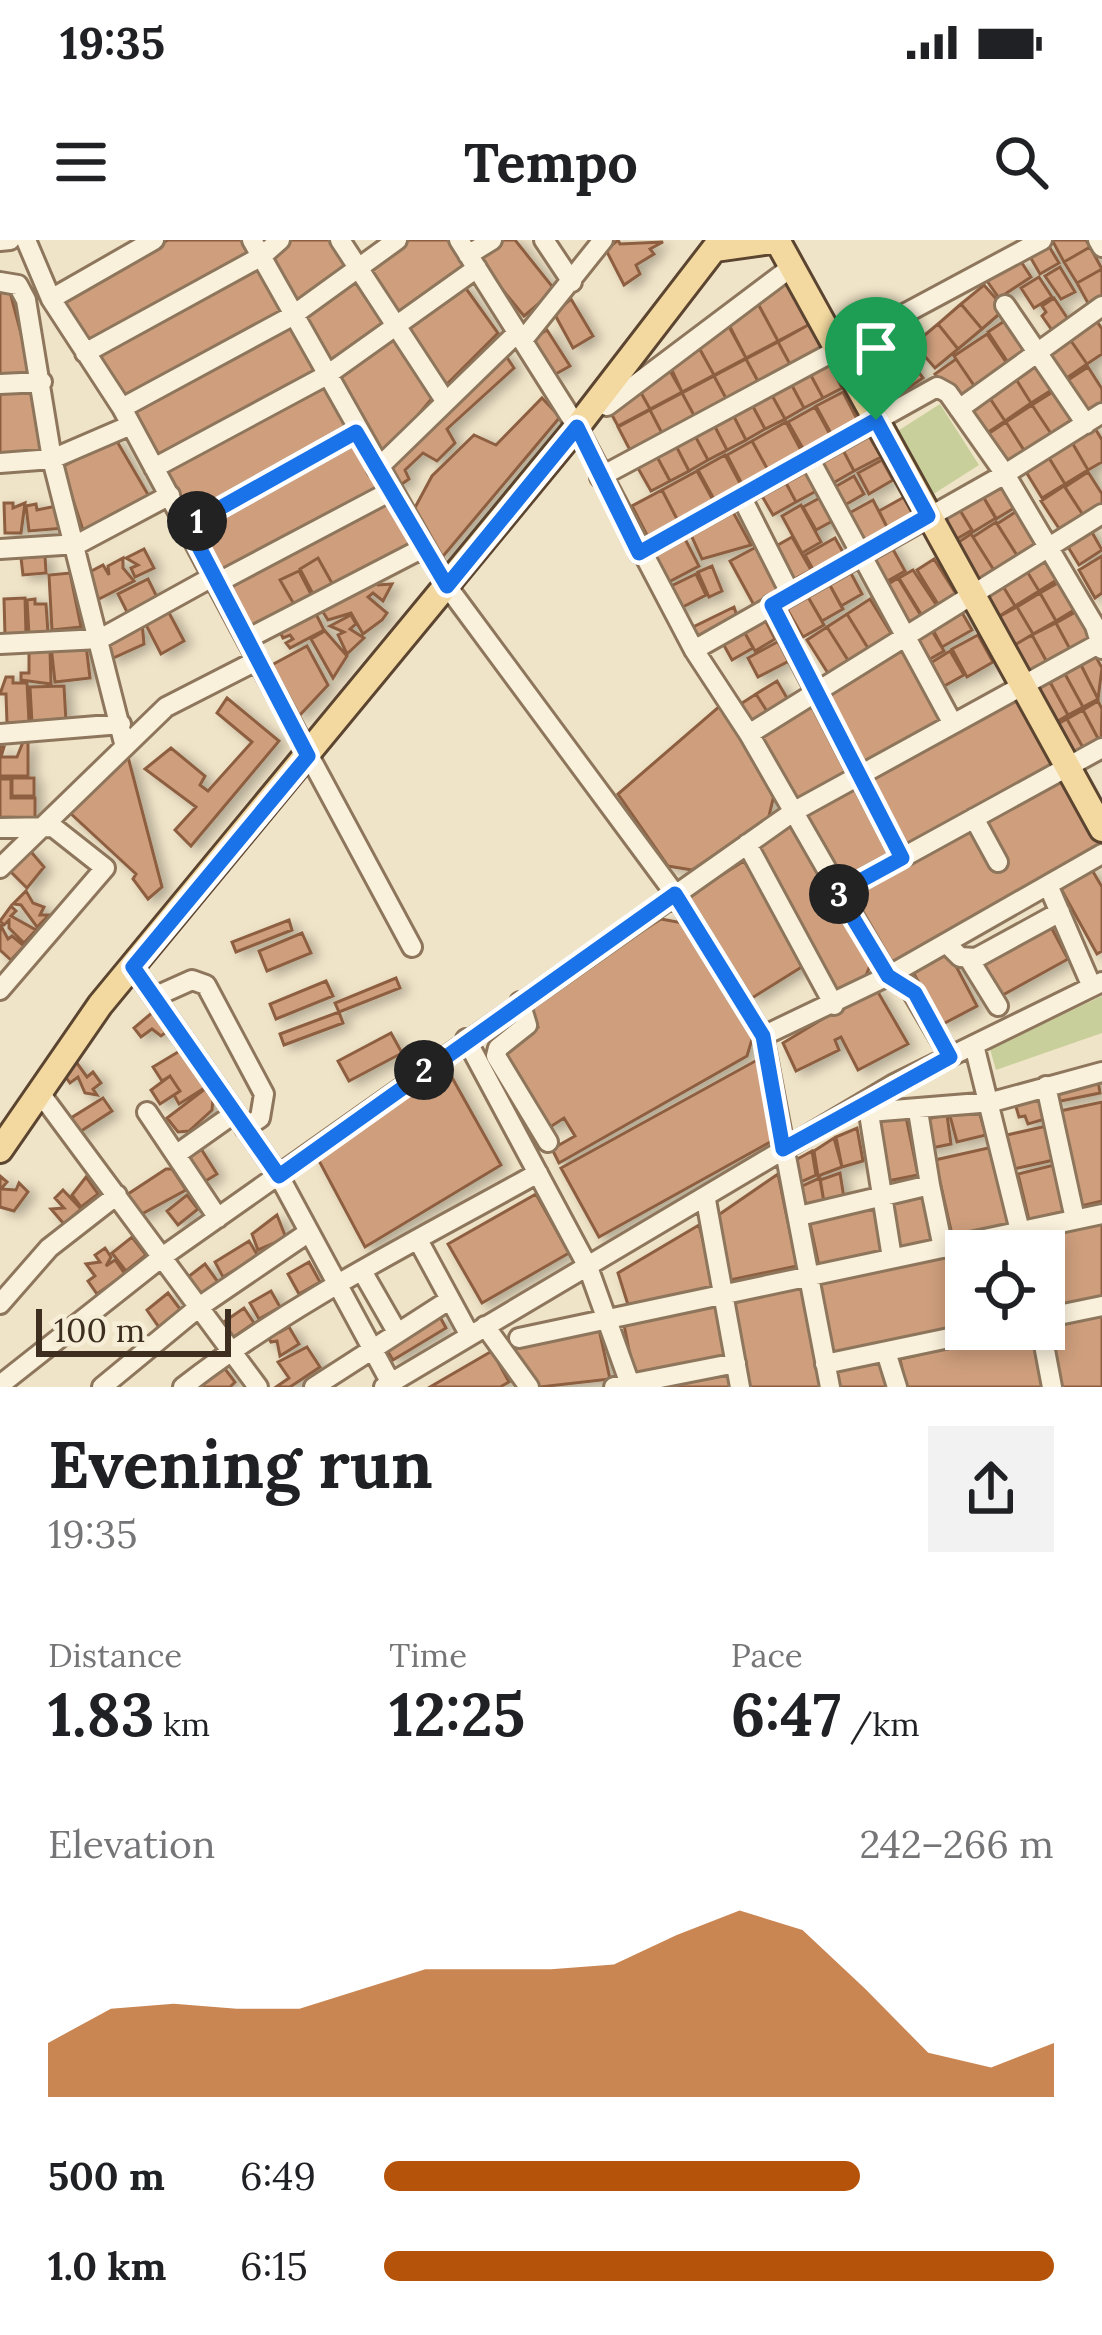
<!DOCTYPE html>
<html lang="en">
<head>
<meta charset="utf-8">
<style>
  :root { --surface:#fff; --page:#f2f2f2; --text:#202124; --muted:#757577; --accent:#b45309 }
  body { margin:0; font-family:Lora,serif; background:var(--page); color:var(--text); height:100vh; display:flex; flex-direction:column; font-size:45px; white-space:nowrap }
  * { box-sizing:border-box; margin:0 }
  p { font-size:39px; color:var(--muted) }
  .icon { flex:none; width:66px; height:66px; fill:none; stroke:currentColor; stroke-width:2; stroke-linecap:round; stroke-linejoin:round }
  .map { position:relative; height:1147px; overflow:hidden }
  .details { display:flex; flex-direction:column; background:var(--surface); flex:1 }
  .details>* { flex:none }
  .tools { position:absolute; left:945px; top:990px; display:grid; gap:24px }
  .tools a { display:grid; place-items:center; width:120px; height:120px; border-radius:0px; background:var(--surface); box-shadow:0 6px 18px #0003; font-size:60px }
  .scale { position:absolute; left:36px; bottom:30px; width:195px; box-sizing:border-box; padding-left:12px; border:6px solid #3d2e20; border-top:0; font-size:33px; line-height:42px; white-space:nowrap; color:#3d2e20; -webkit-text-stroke:9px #f7eed8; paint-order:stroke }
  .pin { position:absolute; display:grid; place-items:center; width:102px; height:102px; color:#fff; margin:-123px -51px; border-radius:50% 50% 50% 0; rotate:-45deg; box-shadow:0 0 12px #0007 }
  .pin .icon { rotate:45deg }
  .km { position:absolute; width:60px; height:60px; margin:-30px; border-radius:50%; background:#222; color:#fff; font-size:33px; line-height:60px; text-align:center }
  .round { display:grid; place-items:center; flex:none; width:126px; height:126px; border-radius:0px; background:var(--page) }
  .head { display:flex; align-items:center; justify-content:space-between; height:204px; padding:0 48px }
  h1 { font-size:66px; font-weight:700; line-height:90px }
  .figures { display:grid; grid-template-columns:repeat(3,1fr); gap:18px; height:204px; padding:12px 48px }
  .figures div { display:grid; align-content:center }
  .figures b { font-size:60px; font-weight:700 }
  .figures small { font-size:33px; font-weight:400 }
  .figures p { font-size:33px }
  .chart { height:336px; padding:24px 48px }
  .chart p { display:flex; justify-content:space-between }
  .chart svg { width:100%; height:216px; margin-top:12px; fill:var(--accent); opacity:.7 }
  ul { padding:0 48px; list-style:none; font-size:39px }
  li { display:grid; grid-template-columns:192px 144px 1fr; align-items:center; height:90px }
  li i { height:30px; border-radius:15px; background:var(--accent) }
  .status { display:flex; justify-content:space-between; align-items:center; height:84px; padding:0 60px; background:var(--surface); direction:ltr }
  .status svg { height:33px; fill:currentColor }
  header { display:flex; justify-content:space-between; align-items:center; height:156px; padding:0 48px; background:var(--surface); font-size:54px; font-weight:700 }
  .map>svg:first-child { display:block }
</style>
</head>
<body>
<div class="status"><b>19:35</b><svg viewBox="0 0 49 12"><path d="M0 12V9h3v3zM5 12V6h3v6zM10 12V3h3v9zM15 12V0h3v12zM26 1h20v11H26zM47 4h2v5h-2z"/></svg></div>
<header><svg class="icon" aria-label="menu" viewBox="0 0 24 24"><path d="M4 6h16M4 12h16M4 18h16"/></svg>Tempo<svg class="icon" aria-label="search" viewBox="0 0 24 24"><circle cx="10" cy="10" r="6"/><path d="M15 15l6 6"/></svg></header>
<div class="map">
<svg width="1102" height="1147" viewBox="0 0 1102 1147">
  <defs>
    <filter id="shadow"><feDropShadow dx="7" dy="4" stdDeviation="6" flood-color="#0004"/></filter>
  </defs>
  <rect width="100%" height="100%" fill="#f0e4c8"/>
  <path fill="#c9cf9b" d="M940,164L979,225L932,255L893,194Z
    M1102,756V793L996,830L990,809Z"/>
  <path fill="#cf9f7d" stroke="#8d5f41" stroke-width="3" filter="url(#shadow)" d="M168,0H246L254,14L85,105L56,62Z
    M286,0H336L350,26L295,65L266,17Z
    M405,0H454L470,25L394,77L363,30Z
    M501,0H515L555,50L524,76L475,16Z
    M618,0L620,4L663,2L650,9L654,14L636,25L640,34L624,45L606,10Z
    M1052,0H1086L1090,7L1064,22Z
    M1047,3L1059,23L1040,34L1029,15Z
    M1090,7L1102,29L1077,43L1064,22Z
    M1020,20L1031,37L999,58L987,41Z
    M260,21L289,72L123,159L98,111Z
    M1060,27L1075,52L1061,59L1045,36Z
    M1102,29V57L1089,65L1077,43Z
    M356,32L384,83L328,125L297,77Z
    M1039,37L1052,57L1034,68L1021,48Z
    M462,43L498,93L442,149L397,87Z
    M788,43L810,84L778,101L756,60Z
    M984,45L1005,69L982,89L961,64Z
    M0,52H10L32,135L0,136Z
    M1054,58L1070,82L1054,93L1042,76L1046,72L1042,66Z
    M571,59L593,96L573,108L554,73Z
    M756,60L778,101L746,118L728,83Z
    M961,64L982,89L958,109L938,84Z
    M1012,76L1033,107L1009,124L988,92Z
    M292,80L320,134L156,220L127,170Z
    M1096,80L1102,89V114L1087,124L1069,98Z
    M727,83L746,118L714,135L697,104Z
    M810,84L824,111L792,128L778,102Z
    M938,84L958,109L935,128L914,104Z
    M547,90L570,126L552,136L529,101Z
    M390,92L434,156L381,219L334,135Z
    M987,94L1008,125L975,147L954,116Z
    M1069,98L1087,124L1061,142L1043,115Z
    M895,101L904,118L887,129L877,112Z
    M778,102L792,128L760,145L746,119Z
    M698,106L714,135L682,152L670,126Z
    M502,110L514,128L447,189L455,203L437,221L423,213L405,230L409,239L399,246L381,229Z
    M746,119L760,145L728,162L714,136Z
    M827,119L842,148L823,158L808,130Z
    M909,119L923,138L904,151L891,132Z
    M956,119L975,147L957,160L935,134Z
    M1040,119L1058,146L1031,163L1014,136Z
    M882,126L900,153L879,167L862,140Z
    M1088,127L1102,149V164L1083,177L1062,144Z
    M808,130L823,158L804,168L789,140Z
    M670,131L682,152L650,169L640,151Z
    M714,136L728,162L696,179L682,153Z
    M1014,136L1031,163L1005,181L987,154Z
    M325,140L351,191L189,282L160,229Z
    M789,140L804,168L785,179L769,150Z
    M1059,148L1080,181L1054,198L1032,165Z
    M0,150H33L47,215L0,218Z
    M769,150L785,179L765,189L750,161Z
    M640,151L650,169L618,186L608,168Z
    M843,152L859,183L833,197L816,166Z
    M682,153L696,179L664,197L650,170Z
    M987,154L1005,181L981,197L964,172Z
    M542,158L560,177L439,321L411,275L432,236L474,195L496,205Z
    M750,161L765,189L746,200L731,171Z
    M1032,165L1054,198L1027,215L1006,182Z
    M815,167L832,198L805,212L788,182Z
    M650,170L664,197L632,214L618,187Z
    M731,171L746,200L727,210L712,181Z
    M712,181L727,210L708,220L693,192Z
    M786,182L803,214L769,232L752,201Z
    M1006,182L1027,215L1004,230L982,198Z
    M1093,185L1102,200V222L1088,230L1070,199Z
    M693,192L708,220L689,231L674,202Z
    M869,196L881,217L854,231L843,210Z
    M115,198L150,258L84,293L62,227Z
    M355,198L382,249L219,334L194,287Z
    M1070,199L1088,230L1065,244L1046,213Z
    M752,201L769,232L743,246L727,215Z
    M674,202L689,231L670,241L655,213Z
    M843,210L854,231L828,246L817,225Z
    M655,213L670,241L651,251L635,223Z
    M1046,213L1065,244L1042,258L1023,227Z
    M725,215L742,247L715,261L698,230Z
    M882,220L893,240L869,254L858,233Z
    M810,230L820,249L796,262L786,243Z
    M697,231L714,262L678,281L662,250Z
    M1088,232L1102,254V267L1085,278L1065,247Z
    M854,236L864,254L838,269L828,251Z
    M1004,239L1019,265L996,279L981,253Z
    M786,243L796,262L773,275L762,256Z
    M1064,246L1085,278L1062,293L1041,261Z
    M662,250L678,281L648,297L632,266Z
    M981,253L996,278L973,292L958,267Z
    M825,255L838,278L816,290L803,267Z
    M388,256L420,305L248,394L223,344Z
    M906,256L915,274L888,289L879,271Z
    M873,260L888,289L858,306L842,277Z
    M4,263H13V268L25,263L21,293H5Z
    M36,264L37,270L61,265L65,288L29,291L26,266Z
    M801,265L821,302L802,313L782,276Z
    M958,267L972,290L948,304L934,281Z
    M1020,269L1043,306L1020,320L997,284Z
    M732,270L751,305L702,319L690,293Z
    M996,282L1020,320L997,335L973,297Z
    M1089,287L1102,310L1079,325L1065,302Z
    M971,294L997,335L974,350L948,309Z
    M684,297L699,326L661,346L646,318Z
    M792,297L811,330L787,343L769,310Z
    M835,298L845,316L815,333L805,315Z
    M890,304L905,331L884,343L868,314Z
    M760,305L785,350L755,367L730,321Z
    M144,309L154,328L135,337L131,328L138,325L126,318Z
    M1048,313L1063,336L1039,351L1025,328Z
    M45,316L46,333L23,335L21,318Z
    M1102,316V353L1095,358L1079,330Z
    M123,318V328L134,341L99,359L86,334L103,325L109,335L108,326Z
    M318,318L333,345L314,356L300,329Z
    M934,319L958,357L941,369L917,330Z
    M712,326L722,351L709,357L698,332Z
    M847,326L862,354L841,366L826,338Z
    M1025,328L1039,351L1015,366L1001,343Z
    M913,330L939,369L924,379L899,338Z
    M299,331L312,356L295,366L280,340Z
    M70,333L81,387L52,390L49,335Z
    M696,334L706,355L673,372L663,350Z
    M373,336L378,345L392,344L383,361L373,353L368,357L387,373L382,380L363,394L351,373L328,380L318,364Z
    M826,338L843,369L822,381L804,350Z
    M898,338L923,379L908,389L882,348Z
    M148,339L157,357L127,372L118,354Z
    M1063,340L1079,367L1056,381L1040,353Z
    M1001,343L1015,366L992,381L977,358Z
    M804,350L824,385L803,397L783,362Z
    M1040,353L1056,381L1033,394L1017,367Z
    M25,358L26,395H5L4,359Z
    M35,359V364H46L48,393L29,395L27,360Z
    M870,359L894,398L871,413L847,374Z
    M734,367L737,376L694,401L689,389Z
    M1017,367L1033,394L1010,408L993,380Z
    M167,369L184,401L161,414L144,381Z
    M960,369L972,390L942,407L931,386Z
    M314,370L324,390L290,408L286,403L293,399L290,395L283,398L278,388H289Z
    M1079,370L1095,398L1071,411L1056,383Z
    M762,374L775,399L755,411L741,386Z
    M847,374L871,413L851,425L827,387Z
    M351,375L356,384L350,389L364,398L347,414L338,395L344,392L330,386Z
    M142,382L144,404L111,419L103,399Z
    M1056,383L1071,411L1048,424L1032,395Z
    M741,386L753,408L732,420L720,398Z
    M929,386L944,411L923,423L909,398Z
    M827,387L851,425L831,438L807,400Z
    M325,391L347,416L333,438L311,399Z
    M978,395L993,422L967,437L952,409Z
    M1032,395L1048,424L1024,436L1009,408Z
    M779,401L789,421L758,437L748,418Z
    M86,405L90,438L55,442L51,406Z
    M307,406L328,445L299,476L268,427Z
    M903,407L943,480L861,526L821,454Z
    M50,411L51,444L21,440V433H29V412Z
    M950,411L964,435L937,450L924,427Z
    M1096,417L1102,428L1098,459L1081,425Z
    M1081,425L1098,459L1083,467L1065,434Z
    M1065,434L1083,467L1068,475L1050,442Z
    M6,437H13V443H27L29,482L7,483L6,454H0Z
    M777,441L790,463L770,476L756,454Z
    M1050,442L1068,475L1053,484L1035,451Z
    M64,446L66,482L32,483L30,447Z
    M756,454L770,476L750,489L736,467Z
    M1021,454L1058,522L904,608L866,540Z
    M227,458L279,501L191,606L175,590L196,567L145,529L171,508L205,536L200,545L208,551L252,502L217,473Z
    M1098,461L1102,469L1101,504L1083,470Z
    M814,464L853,533L796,566L757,496Z
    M721,465L774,555L768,580L692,630L668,626L618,554Z
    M1083,470L1101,504L1086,513L1067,479Z
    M1067,479L1086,513L1071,521L1052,487Z
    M23,502H28V536H0V507H4L1,517H17Z
    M127,513L162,647L148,659L133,639L136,634L69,572Z
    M1069,535L1102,595V610L892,726L853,654Z
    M12,538H34V556H12Z
    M0,539H11V558H35V578L0,577Z
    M857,546L897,617L840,649L800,578Z
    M792,581L871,723L863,743L835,759L752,604Z
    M27,607L44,627L27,648L6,627Z
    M744,621L808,723L752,758L688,656Z
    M1092,630L1102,647V711L1097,714L1060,647Z
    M26,651L33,663L44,667L40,675H49L37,687L21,665L13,664Z
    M11,666L16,671L11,676L36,690L24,703L9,688V680L4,685L0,681Z
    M661,679L683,683L753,796L747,816L559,923L552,909L575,896L564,878L547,889L499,811L538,787L524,764Z
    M289,680L292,690L236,712L232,702Z
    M0,684L8,699L12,696L24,706L11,720L0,710Z
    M1051,687L1068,719L1001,756L983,724Z
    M302,693L311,713L267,731L259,711Z
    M947,709L977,766L941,785L911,728Z
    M396,738L400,748L339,772L335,763Z
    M326,741L333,756L276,779L270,764Z
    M875,747L908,804L858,830L841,797L835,800L839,810L796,831L783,803Z
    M153,772L168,791L161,796L152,789L141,797L134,788Z
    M339,772L343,783L284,805L280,794Z
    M391,793L402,813L349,841L338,821Z
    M183,809L206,847L179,864L174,855L180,851L170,836L162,841L153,827Z
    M74,819L87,837L93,832L101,843L93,849L97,855L85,853L78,837L70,843L60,829Z
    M759,819L772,901L599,997L561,928Z
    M445,825L501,925L365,1007L317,917Z
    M1097,834L1100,853L1051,863L1049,848Z
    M170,836L180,851L160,864L151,850Z
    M205,849L213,859L212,870L189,891L178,892L167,878Z
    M1038,853L1045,879L1028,884L1025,876L1019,877L1014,860Z
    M103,858L112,871L75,895L66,881Z
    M1102,862V961L1081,966L1060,871Z
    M978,868L986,895L957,902L950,876Z
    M905,872L918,935L877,943L865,879Z
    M947,875L951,904L922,910L916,881Z
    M1051,885L1058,919L1014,929L1007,895Z
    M857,888L863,921L842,927L836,897Z
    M834,898L842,927L818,936L814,911Z
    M198,904L217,934L199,945L183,920Z
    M997,906L1015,985L953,999L935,920Z
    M812,911L816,935L796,944L792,922Z
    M1058,924L1069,970L1029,980L1018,934Z
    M166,929H172L186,950L138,976L125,956Z
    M840,933L844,958L824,962L820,940Z
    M778,934L797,1026L730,1040L717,976Z
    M0,936L7,942L1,949L16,950L19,943L28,952L14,971L0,967Z
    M86,937L98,954L81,967L72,955Z
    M820,938L824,962L800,967L798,948Z
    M63,950L81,969L64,984L51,969L64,968L55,958Z
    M927,950L937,1000L898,1008L888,958Z
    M536,954L569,1013L482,1063L448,1004Z
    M187,955L198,969L178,985L167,971Z
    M878,964L888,1012L819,1026L809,979Z
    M277,975L286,998L258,1010L252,994Z
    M1102,981V1059L1048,1071L1044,1011H1035L1032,996Z
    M699,985L716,1049L629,1068L618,1033Z
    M132,997L146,1015L126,1031L112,1013Z
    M249,1001L258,1016L223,1037L215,1022Z
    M1016,1001L1018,1011H966V1089L834,1118L818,1039Z
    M105,1008L111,1017L106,1026L115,1020L125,1034L97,1054L88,1041L95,1036L86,1024L100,1022L95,1015Z
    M309,1022L320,1042L299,1054L288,1034Z
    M205,1024L218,1042L196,1058L184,1040Z
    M804,1045L825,1147H749L731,1061Z
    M271,1051L280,1067L259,1079L250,1063Z
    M168,1053L183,1073L161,1090L147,1070Z
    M715,1065L726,1121L635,1140L624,1085Z
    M244,1068L254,1083L228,1101L218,1086Z
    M1102,1071V1147H1059L1046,1083Z
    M439,1075L446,1088L393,1120L385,1107Z
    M598,1085L610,1139L540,1147L509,1105Z
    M276,1086L280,1092L289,1087L299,1104L280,1116L277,1101L271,1102L265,1092Z
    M1032,1089L1045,1147H906L900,1119Z
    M307,1107L320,1127L290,1147H276L289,1138L278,1122Z
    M492,1111L509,1142L500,1147H430Z
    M881,1118L888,1147H839L836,1128Z
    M219,1121L235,1142L230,1147H187Z
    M727,1130L731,1147H650Z"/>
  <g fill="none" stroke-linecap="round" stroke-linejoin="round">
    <defs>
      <path id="minor" d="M26,0L51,59L122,168L412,707
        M252,0L447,346L675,654L763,796L830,1147
        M340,0L444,159
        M459,0L577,187L694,410L749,494L888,736L908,745L950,816
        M544,0L572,42
        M1098,0L1102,7
        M0,1L10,0
        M468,15L492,0
        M0,42L18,45L26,60L52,219L124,503
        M51,59L154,0
        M1005,65L1086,184
        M523,100L603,0
        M85,113L262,16L280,0
        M0,144L42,142
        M607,166L793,26
        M122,168L292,76L397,0
        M959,169L1102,66
        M810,220L953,484
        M0,223L52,219L131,185
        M154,228L327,135L477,28
        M377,229L518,92
        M600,237L1042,0
        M742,258L790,353
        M188,286L356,192
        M0,309L78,304L170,255
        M639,313L937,147L948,153L1005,234L1095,386L1102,409
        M217,343L389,252
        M771,365L902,618
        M247,399L425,307
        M0,404L100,399L214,336
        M694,410L1005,234L1102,173
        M0,494L121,484
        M749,494L1102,274
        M974,578L998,622
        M0,588L53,587L105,628L0,750
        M747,604L834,765
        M0,628L166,467L258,420
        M1048,645L1092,747
        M838,653L1102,508
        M946,703L960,717L976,718L1060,672
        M969,719L998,766
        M133,727L279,936L393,1147
        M154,757L192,740L206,745L264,854L260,878L245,888
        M520,762L527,785L498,808L496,816L548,902
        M763,796L888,736L1102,614
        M466,799L588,1027L631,1147
        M974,805L1025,1011
        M1046,846L1075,979
        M40,853L258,1147
        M867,861L892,1018
        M147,872L218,978
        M869,872L992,862L1102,832
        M177,914L235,873
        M930,945L943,1008
        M706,960L740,1147
        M799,976L930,945L918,871
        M418,1000L469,1094
        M362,1031L397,1092
        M0,1064L49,1008L117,955
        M1044,1078L1102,1066
        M485,1086L529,1147
        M1041,1089L1052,1147
        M519,1098L1102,974
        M886,1112L897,1147
        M825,1124L992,1089
        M0,1145L162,1017L793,572L1102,402
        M102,1147L199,1067L309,992
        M183,1147C292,1062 418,1000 538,933
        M314,1147L449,1060
        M384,1147L894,844L1102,742
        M614,1147L736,1123"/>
      <path id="major" d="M777,0L1102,589
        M715,9L779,0
        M0,910L100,765L577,187L721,0"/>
    </defs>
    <use href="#minor" stroke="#8d765c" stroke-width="24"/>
    <use href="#major" stroke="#5b4430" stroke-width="30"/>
    <use href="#minor" stroke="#faf1dc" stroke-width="18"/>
    <use href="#major" stroke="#f3d9a0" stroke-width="24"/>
  </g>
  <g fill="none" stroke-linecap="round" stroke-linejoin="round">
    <defs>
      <path id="route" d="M876,180L928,276L772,365L902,618L838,653L888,736L915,753L950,817L783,909L763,796L675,654L279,936L133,727L308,516L188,286L356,192L447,346L577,187L639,313Z"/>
    </defs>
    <use href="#route" stroke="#fff" stroke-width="24"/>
    <use href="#route" stroke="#1a73e8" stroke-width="15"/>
  </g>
</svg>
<div class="tools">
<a><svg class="icon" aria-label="locate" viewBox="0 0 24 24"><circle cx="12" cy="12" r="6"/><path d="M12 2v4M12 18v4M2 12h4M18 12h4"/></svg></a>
</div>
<div class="scale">100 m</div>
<div class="pin" style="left:876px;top:180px;background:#1e9e55"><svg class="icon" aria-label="arrive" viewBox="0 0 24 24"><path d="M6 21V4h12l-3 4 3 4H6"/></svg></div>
<b class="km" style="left:197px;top:281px">1</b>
<b class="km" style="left:424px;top:830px">2</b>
<b class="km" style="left:839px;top:654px">3</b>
</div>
<section class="details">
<div class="head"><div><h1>Evening run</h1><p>19:35</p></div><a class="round"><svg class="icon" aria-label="share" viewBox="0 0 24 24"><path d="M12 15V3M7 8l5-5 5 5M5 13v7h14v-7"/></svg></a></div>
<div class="figures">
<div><p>Distance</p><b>1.83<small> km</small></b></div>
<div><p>Time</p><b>12:25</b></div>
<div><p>Pace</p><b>6:47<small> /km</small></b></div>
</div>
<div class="chart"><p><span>Elevation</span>242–266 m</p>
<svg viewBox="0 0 160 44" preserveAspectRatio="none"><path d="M0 44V33L10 26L20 25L30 26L40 26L50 22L60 18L70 18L80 18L90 17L100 11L110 6L120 10L130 22L140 35L150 38L160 33V44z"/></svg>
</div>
<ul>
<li><b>500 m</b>6:49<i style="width:71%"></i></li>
<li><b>1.0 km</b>6:15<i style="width:100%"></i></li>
</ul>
</section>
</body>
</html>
